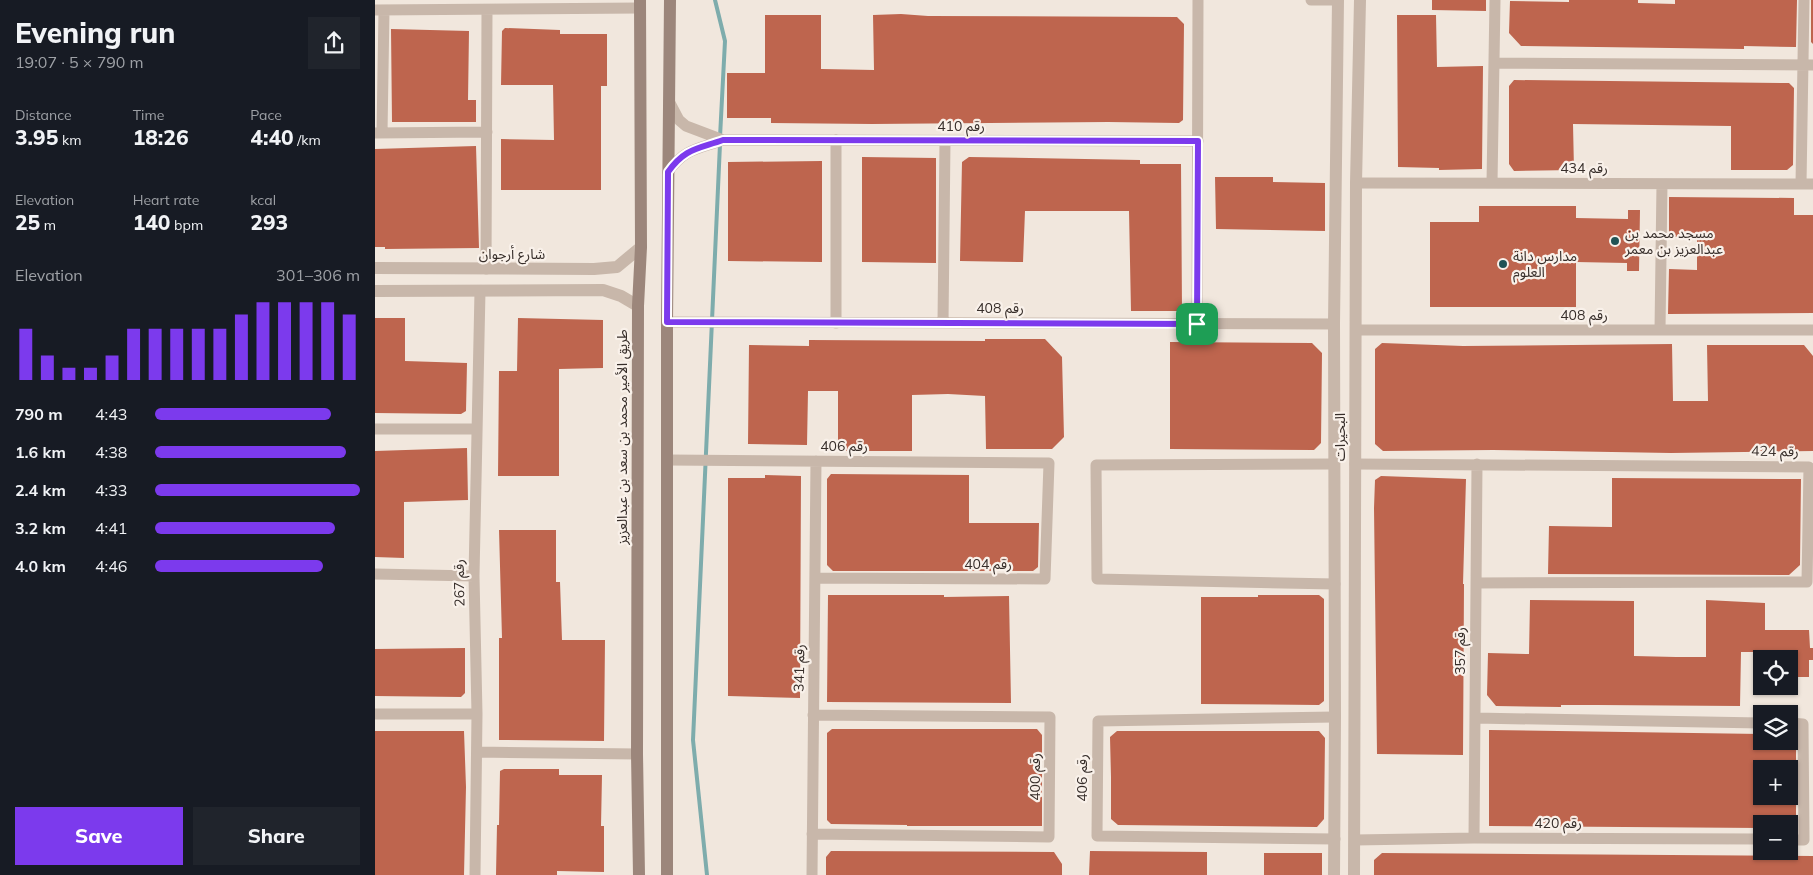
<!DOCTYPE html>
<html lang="en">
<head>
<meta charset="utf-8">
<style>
  :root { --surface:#171b24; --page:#20242c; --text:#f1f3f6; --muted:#9ea1a6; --accent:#7c3aed }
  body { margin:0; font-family:Mulish,"Noto Sans Arabic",sans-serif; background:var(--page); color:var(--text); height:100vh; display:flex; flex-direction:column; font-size:19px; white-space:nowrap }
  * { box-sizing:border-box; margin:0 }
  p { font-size:16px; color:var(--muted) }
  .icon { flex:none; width:28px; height:28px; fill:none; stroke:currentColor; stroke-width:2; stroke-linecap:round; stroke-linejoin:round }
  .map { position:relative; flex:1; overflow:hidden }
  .side { display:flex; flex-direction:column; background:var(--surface); width:375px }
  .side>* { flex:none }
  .controls { position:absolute; left:1378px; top:650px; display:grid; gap:10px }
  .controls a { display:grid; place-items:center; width:45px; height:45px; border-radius:0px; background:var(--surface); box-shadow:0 1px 4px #0004; font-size:25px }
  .pin { position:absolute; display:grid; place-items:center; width:42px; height:42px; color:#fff; margin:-21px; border-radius:10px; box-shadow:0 2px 8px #0006 }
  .round { display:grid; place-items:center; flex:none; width:52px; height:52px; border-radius:0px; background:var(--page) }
  .head { display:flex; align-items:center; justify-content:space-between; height:85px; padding:0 15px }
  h1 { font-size:28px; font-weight:800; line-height:38px }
  .metrics { display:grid; grid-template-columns:repeat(3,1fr); gap:8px; height:85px; padding:5px 15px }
  .metrics div { display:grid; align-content:center }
  .metrics b { font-size:21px; font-weight:800 }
  .metrics small { font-size:14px; font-weight:400 }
  .metrics p { font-size:14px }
  .chart { height:140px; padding:10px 15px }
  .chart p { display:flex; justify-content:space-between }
  .chart svg { width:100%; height:90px; margin-top:5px; stroke:var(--accent); stroke-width:6 }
  .cta { display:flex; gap:10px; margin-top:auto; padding:10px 15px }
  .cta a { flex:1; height:58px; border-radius:0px; background:var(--accent); color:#fff; font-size:20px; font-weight:800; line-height:58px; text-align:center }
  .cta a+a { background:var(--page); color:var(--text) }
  ul { padding:0 15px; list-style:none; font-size:16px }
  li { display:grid; grid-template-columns:80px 60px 1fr; align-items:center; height:38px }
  li i { height:12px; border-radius:6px; background:var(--accent) }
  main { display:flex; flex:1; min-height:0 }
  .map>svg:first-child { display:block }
</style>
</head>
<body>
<main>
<section class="side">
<div class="head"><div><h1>Evening run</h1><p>19:07 · 5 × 790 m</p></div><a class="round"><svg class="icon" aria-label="share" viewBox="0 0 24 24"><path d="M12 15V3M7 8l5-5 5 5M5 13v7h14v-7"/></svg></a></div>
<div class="metrics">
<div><p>Distance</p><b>3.95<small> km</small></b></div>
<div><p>Time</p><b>18:26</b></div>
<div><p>Pace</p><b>4:40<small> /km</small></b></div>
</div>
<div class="metrics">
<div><p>Elevation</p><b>25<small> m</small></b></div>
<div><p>Heart rate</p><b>140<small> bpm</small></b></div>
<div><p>kcal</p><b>293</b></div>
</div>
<div class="chart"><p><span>Elevation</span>301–306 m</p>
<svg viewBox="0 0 160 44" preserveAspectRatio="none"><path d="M5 44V19M15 44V32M25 44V38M35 44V38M45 44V32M55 44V19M65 44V19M75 44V19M85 44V19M95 44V19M105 44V12M115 44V6M125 44V6M135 44V6M145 44V6M155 44V12"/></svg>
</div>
<ul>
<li><b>790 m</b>4:43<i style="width:86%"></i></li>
<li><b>1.6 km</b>4:38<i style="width:93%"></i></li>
<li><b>2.4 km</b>4:33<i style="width:100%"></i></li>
<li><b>3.2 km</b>4:41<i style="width:88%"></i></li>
<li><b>4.0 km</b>4:46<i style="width:82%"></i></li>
</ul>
<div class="cta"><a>Save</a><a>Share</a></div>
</section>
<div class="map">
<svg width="1438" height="875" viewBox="0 0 1438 875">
  <rect width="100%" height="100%" fill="#f1e7dd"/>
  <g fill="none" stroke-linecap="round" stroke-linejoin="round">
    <path stroke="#7eacac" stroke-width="4" d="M340,0L350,41L345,137
      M332,875L318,740L345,144"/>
  </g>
  <path fill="#be654e" d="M1057,0H1111V11L1057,10Z
    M1194,0H1263V3L1300,4V0H1422L1421,47L1369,46V49L1146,46L1134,33L1135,1L1194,2Z
    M1436,0H1438V44L1436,42Z
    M526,14L553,16L802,17L809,24L808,120L804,123L733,122L497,124L396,123V118H352V73H390V15H446V69L499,70L498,15Z
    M1022,15H1061L1062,67L1108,66L1107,169L1064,170V168L1023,167Z
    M130,28L185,30V34H232V86H226V190H126V139L179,140L178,85H126L127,31Z
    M16,29L94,31L93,100H101V122H17Z
    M1139,80L1414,83L1419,88L1418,165L1412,170H1356V126L1198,124L1199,170L1139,171L1134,164V86Z
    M101,146L104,248L10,249V247H0V149Z
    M487,157L561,158V263L487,262Z
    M594,157L765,160V164H806L807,311H756L754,211H650L648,262L585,261L587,162Z
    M447,161V262L353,261V162Z
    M840,177H898V182L950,183V231L841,229Z
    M1294,197L1419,198V215H1438V313L1293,314L1294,269L1322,270V237H1294Z
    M1104,206H1201V218L1253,219V210H1265L1264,271H1252V263L1201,262V307H1055V222H1104Z
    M0,318H30V361L92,363L91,411L86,414L0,413Z
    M143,318L228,320V368L184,369V476H123L124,371H142Z
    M610,339H670L687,357L689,437L677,449H611L610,396L573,394L537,395V451H463V391H433L432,445L373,444L374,345L434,346V340L610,341Z
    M795,342L937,343L947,353L946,443L939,450L795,449Z
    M1007,343L1088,346L1297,344L1298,401H1333L1332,345H1429L1438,356V451L1296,453L1118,450L1008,451L1000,444V349Z
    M92,448L93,500L29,502V558L0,557V451Z
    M456,474L594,475V523H664L663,567L658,571H458L452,565V479Z
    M390,475L426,476L425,698L353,696V478H390Z
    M1006,476L1091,479L1088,584H1089L1088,755L1002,754L999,508L1000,480Z
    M1237,478L1426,479L1425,565L1414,575L1173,574L1174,526L1237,527Z
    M124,530H181V582H185L187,640H230L229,741L124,740V638H127Z
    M453,595H569V597L634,596L636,703L452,702Z
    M883,595H944L949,599V701L944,705L826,704V597H883Z
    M1155,600L1259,601V656L1301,657H1331V600L1390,603V630H1434L1435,648H1438V660H1434V677H1414V659H1402V652H1366L1365,706L1223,705H1186V707L1121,706L1112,695L1113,653L1154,654Z
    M90,648V693L86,697L0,696V649Z
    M457,729H662L667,735V826H532V825L456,824L452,820V733Z
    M1114,730L1386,734V741H1421V769H1386V796H1421V821L1419,824H1386V828L1114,826Z
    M0,731H89L91,787L89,875H0Z
    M742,731H944L950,738L949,819L942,827L743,825L736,819V777L735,737Z
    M129,769H184V775H227L226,826H229V872L182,871V875H121L122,825H124L125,771Z
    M456,851L679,852L687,864V875H451V857Z
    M715,851L832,852V875H714Z
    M889,853H947V875H889Z
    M1007,853L1438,856V875H999V860Z"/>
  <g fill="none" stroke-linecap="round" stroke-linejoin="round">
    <path stroke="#c8b7aa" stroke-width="11" d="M936,0H963
      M0,10L265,8
      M1120,63L1438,65
      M294,101L304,120L311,126L348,140
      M0,133L112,132
      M7,133L9,10
      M293,172C310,148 323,149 348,140L823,141
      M981,183L1438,184
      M1117,183L1120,0
      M1426,184L1429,0
      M111,269L112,10
      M292,322L959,324
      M461,323V140
      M568,323L570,141
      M822,324L823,0
      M981,330H1438
      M1285,330L1287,184
      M0,429H101
      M293,460L674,463L670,579L440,578
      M958,464L721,465L722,579L960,584
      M980,464L1434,467L1432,582L1101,583
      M0,574L99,576
      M0,714H102
      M1100,718L1386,723
      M1414,723L1428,724L1429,840H1414
      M102,752L262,754
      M437,834L674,837L675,717L438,715
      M1099,838L1102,464
      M960,839L722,836L723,721L960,717
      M980,840L1099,838L1386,839
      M100,875L102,714L99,576L105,291
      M437,875L441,461"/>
    <path stroke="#c8b7aa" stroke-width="12" d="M0,268L219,269L242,267L266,247
      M0,291L228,290L246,296L263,306
      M959,875L960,717L959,324L963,0
      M979,875L981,183L985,0"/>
    <path stroke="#9c867b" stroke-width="12" d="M264,875L262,754L263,306L266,247L265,0
      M292,875V322L295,0"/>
  </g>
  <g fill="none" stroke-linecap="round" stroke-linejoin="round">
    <defs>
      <path id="route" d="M348,140L823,141L822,324L292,322L293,172C310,148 323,149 348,140Z"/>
    </defs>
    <use href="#route" stroke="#fff" stroke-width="10"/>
    <use href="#route" stroke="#7c3aed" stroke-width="6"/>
  </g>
  <g fill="#215355" stroke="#f9f1ea" stroke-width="2">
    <circle cx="1240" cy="241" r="5"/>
    <circle cx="1128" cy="264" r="5"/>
  </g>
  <g text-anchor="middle" stroke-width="4.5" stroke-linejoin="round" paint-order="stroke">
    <g font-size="14" fill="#362d29" stroke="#f9f1ea">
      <text x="586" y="131">رقم 410</text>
      <text x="1209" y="173">رقم 434</text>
      <text x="137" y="259">شارع أرجوان</text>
      <text x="625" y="313">رقم 408</text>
      <text x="1209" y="320">رقم 408</text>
      <text transform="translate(247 437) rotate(-90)" y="5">طريق الأمير محمد بن سعد بن عبدالعزيز</text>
      <text transform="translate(965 437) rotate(-90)" y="5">البحيرات</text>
      <text x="469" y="451">رقم 406</text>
      <text transform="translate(1400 451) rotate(1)" y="5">رقم 424</text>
      <text x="613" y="569">رقم 404</text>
      <text transform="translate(84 583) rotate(-91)" y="5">رقم 267</text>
      <text transform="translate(1085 651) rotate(-90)" y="5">رقم 357</text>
      <text transform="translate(424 668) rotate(-89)" y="5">رقم 341</text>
      <text transform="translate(660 777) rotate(-90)" y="5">رقم 400</text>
      <text transform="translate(707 778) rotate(-90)" y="5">رقم 406</text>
      <text x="1183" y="828">رقم 420</text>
    </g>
    <g font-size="14" fill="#362d29" stroke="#f9f1ea" text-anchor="start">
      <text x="1250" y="238">مسجد محمد بن<tspan x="1250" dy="16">عبدالعزيز بن معمر</tspan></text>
      <text x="1138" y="261">مدارس دانة<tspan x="1138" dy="16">العلوم</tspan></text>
    </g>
  </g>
</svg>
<div class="controls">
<a><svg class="icon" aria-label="locate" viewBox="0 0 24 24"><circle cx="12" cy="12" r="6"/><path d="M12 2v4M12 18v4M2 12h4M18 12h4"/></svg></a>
<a><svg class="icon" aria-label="layers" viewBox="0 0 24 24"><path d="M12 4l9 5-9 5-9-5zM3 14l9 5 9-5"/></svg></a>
<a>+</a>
<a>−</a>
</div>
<div class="pin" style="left:822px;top:324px;background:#1e9e55"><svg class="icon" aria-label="arrive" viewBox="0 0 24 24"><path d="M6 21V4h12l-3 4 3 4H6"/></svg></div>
</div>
</main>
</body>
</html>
